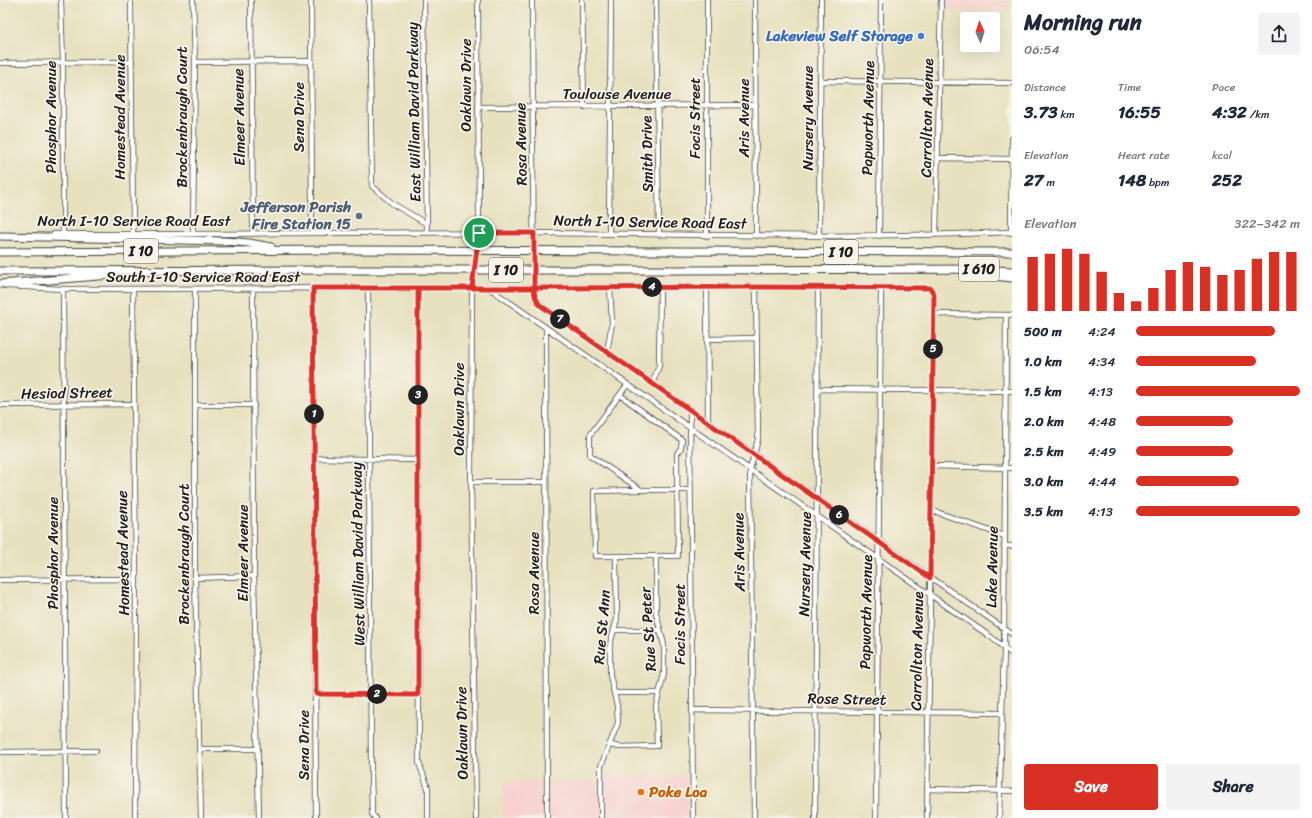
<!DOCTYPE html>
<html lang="en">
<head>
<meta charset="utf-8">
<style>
  :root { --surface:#fff; --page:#f2f2f3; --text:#1f2937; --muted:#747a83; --accent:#d93025 }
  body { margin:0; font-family:Sriracha,sans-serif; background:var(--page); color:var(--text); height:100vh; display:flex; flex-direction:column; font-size:15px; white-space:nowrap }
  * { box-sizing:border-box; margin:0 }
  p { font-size:13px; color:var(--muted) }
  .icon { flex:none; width:22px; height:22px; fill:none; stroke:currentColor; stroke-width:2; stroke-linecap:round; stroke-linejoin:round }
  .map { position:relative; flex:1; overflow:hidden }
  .details { display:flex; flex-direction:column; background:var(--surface); width:300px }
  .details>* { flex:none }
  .needle { width:26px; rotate:357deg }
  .buttons { position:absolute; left:960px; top:12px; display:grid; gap:8px }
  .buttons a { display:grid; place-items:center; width:40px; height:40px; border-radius:4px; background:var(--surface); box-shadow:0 4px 16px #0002; font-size:20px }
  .pin { position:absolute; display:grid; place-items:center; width:34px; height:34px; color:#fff; margin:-17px; border:2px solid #fff; border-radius:50%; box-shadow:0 1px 4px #0007 }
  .km { position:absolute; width:20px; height:20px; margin:-10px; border-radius:50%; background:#222; color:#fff; font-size:11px; line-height:20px; text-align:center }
  .round { display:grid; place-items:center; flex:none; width:42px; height:42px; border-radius:4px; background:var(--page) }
  .overview { display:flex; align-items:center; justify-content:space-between; height:68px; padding:0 12px }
  h1 { font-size:22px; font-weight:700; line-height:30px }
  .stats { display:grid; grid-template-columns:repeat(3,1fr); gap:6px; height:68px; padding:4px 12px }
  .stats div { display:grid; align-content:center }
  .stats b { font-size:17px; font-weight:700 }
  .stats small { font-size:11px; font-weight:400 }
  .stats p { font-size:11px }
  .chart { height:112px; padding:8px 12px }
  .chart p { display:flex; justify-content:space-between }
  .chart svg { width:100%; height:72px; margin-top:4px; stroke:var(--accent); stroke-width:6 }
  .button { display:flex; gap:8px; margin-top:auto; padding:8px 12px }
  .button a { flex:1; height:46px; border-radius:4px; background:var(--accent); color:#fff; font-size:16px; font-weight:700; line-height:46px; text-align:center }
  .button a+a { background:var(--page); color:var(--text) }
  ul { padding:0 12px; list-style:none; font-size:13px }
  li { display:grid; grid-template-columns:64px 48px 1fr; align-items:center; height:30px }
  li i { height:10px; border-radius:5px; background:var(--accent) }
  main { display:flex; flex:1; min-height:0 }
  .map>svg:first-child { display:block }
</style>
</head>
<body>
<main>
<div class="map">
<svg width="1012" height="818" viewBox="0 0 1012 818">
  <rect width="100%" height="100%" fill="#f7f3e8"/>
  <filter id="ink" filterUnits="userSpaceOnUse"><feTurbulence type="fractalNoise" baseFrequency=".025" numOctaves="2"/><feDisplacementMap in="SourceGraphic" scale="8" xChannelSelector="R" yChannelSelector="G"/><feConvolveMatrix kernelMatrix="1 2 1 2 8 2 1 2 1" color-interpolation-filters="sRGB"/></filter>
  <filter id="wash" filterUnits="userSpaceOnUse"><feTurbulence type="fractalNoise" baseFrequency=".012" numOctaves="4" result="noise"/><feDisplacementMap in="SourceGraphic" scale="16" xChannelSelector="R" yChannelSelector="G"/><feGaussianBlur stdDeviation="0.9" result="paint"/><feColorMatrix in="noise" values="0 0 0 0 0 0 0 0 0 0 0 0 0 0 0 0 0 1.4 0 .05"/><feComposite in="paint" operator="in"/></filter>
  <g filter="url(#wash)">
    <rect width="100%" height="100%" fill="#e7e1bf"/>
    <path fill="#f7d0cf" d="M944,0H1007V11L944,10Z
      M606,775L687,777V818H503V782H606Z"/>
  </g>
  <g filter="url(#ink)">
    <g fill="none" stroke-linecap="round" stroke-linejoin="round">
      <defs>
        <path id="minor" d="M61,0L63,62V234
          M131,0L133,234
          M251,0L253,233
          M311,0L312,233
          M369,0L372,186L393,204L427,224
          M424,0L427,233
          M532,0L534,292L536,300L547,310L1012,634
          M582,0L584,107
          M656,0L659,235
          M707,0V236
          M755,0L756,236
          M195,62L311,61
          M0,63L132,62
          M820,81L1012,83
          M478,107L756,105
          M938,158L1012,159
          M1011,233L1012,139
          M54,234C214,235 375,231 535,233C694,234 853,239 1012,232
          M193,234L195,62L193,0
          M609,234L611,0
          M936,235L941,0
          M819,236L821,0
          M879,236L881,0
          M6,286L63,289L756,287L930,288L934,294L927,818
          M707,287L708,424
          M368,288L371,770L372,814L375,818
          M418,288L419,763L428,788V818
          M489,288L991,637L1012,654
          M63,289L66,818
          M133,289L136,579L135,818
          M195,289V578L201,818
          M253,289L254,576L259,818
          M313,289L316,818
          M934,314L1012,315
          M546,329L547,818
          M708,339L757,338
          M607,352L612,323L610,287
          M652,384L659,366L660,287
          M627,385L590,435V455L641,490H690
          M818,389L1012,391
          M620,395L682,440L681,448L677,454L678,556H595L594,491L641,490
          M0,405L134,404
          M196,405H254
          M690,411L693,818
          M314,458L417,460
          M932,466L1012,468
          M471,482H546
          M931,510L1004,536
          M1004,546H1012
          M195,578L254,576
          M0,580L136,579
          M615,630H659
          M615,693H659
          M316,694L418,695
          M692,710L1002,713
          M611,745L619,747L657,746L656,706L664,674V645L656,613V557
          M200,749H258
          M0,752L96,751
          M927,789L1012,791
          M476,818L471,482L472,288L479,233L478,0
          M601,818V766L618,723L617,706L610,675V644L617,619L616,556
          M754,818L750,470L758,439L756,287
          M815,818L818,287
          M876,818L881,287
          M999,818L1004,649L1006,315"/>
        <path id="highway" d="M0,236L225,241L249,243L271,247
          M670,251L1012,252
          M0,252L344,250
          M669,270L983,269L1012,271
          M0,271L343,270
          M968,273L1012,278
          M0,284L111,275"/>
      </defs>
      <use href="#minor" stroke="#3a3a34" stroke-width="6"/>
      <use href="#highway" stroke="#3a3a34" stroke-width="9"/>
      <use href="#minor" stroke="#fff" stroke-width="4.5"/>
      <use href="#highway" stroke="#fff" stroke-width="7"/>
      <defs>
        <path id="highway-bridge" d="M344,250L670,251
          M343,270H669"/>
      </defs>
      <use href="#highway-bridge" stroke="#3a3a34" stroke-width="9" stroke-linecap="butt"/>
      <use href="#highway-bridge" stroke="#fff" stroke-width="7"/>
    </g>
  </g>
  <g fill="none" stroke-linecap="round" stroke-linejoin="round" filter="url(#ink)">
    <defs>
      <path id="route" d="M479,233L472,288H313L316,694L418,695V288H539L756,287L930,288L934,294L930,578L540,305C536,300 534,295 534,288V233H479"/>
    </defs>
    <use href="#route" stroke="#fff" stroke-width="8"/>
    <use href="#route" stroke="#d93025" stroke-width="5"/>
  </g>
  <circle fill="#3f7fe0" stroke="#f7f3e8" stroke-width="1.5" cx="921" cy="36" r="4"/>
  <circle fill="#5c6f8a" stroke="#f7f3e8" stroke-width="1.5" cx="359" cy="216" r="4"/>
  <circle fill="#e8710a" stroke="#f7f3e8" stroke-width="1.5" cx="641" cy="792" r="4"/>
  <g text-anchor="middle" stroke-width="3.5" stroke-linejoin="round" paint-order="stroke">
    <g fill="#f7f3e8" stroke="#5e5c59" stroke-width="1">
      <rect x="124" y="239" width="34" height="24" rx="3"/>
      <rect x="824" y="240" width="34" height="24" rx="3"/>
      <rect x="959" y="257" width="40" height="24" rx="3"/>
      <rect x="489" y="258" width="34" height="24" rx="3"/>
    </g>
    <g font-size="14" font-weight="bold" fill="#1c1c1c">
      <text x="141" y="256">I 10</text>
      <text x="841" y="257">I 10</text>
      <text x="979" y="274">I 610</text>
      <text x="506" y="275">I 10</text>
    </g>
    <g font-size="15" font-weight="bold" fill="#366cbe" stroke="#f7f3e8" text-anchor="end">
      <text x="913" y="41">Lakeview Self Storage</text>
    </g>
    <g font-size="15" fill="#1c1c1c" stroke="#f7f3e8">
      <text transform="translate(466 85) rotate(-90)" y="5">Oaklawn Drive</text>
      <text x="617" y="99">Toulouse Avenue</text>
      <text transform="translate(414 112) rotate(-91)" y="5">East William David Parkway</text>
      <text transform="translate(51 117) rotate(-90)" y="5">Phosphor Avenue</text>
      <text transform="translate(120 117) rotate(-90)" y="5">Homestead Avenue</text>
      <text transform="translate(182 117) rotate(-90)" y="5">Brockenbraugh Court</text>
      <text transform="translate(239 117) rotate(-91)" y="5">Elmeer Avenue</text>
      <text transform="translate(299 117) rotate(-90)" y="5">Sena Drive</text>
      <text transform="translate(695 118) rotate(-90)" y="5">Focis Street</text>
      <text transform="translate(744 118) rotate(-90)" y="5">Aris Avenue</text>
      <text transform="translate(808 118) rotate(-90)" y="5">Nursery Avenue</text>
      <text transform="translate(868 118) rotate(-89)" y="5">Papworth Avenue</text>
      <text transform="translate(927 118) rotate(-89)" y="5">Carrollton Avenue</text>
      <text transform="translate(521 144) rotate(-91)" y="5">Rosa Avenue</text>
      <text transform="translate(647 154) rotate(-91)" y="5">Smith Drive</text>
      <text x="134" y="226">North I-10 Service Road East</text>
      <text transform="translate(650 222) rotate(1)" y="5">North I-10 Service Road East</text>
      <text x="203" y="282">South I-10 Service Road East</text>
      <text transform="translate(67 393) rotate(-1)" y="5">Hesiod Street</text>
      <text transform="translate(459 409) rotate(-90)" y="5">Oaklawn Drive</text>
      <text transform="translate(739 552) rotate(-91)" y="5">Aris Avenue</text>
      <text transform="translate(53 553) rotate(-90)" y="5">Phosphor Avenue</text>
      <text transform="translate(123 553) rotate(-91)" y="5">Homestead Avenue</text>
      <text transform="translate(243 553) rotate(-90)" y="5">Elmeer Avenue</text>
      <text transform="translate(184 554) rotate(-90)" y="5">Brockenbraugh Court</text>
      <text transform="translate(358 554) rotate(-91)" y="5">West William David Parkway</text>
      <text transform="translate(805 564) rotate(-89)" y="5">Nursery Avenue</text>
      <text transform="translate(992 567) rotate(-89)" y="5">Lake Avenue</text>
      <text transform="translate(534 573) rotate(-90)" y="5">Rosa Avenue</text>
      <text transform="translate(866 612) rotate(-89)" y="5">Papworth Avenue</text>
      <text transform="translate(680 624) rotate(-90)" y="5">Focis Street</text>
      <text transform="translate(602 627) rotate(-85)" y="5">Rue St Ann</text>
      <text transform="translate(648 629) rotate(-94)" y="5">Rue St Peter</text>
      <text transform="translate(917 651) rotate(-89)" y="5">Carrollton Avenue</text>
      <text transform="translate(847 699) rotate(1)" y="5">Rose Street</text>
      <text transform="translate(462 733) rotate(-91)" y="5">Oaklawn Drive</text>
      <text transform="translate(304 745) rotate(-90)" y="5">Sena Drive</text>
    </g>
    <g font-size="15" font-weight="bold" fill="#4e5e75" stroke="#f7f3e8" text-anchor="end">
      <text x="351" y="212">Jefferson Parish<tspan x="351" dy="17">Fire Station 15</tspan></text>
    </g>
    <g font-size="15" font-weight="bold" fill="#c56008" stroke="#f7f3e8" text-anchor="start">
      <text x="649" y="797">Poke Loa</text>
    </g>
  </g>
</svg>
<div class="buttons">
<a><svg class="needle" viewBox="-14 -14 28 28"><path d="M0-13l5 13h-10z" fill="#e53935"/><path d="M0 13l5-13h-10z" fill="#747a83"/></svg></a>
</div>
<div class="pin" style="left:479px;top:233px;background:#1e9e55"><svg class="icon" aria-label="arrive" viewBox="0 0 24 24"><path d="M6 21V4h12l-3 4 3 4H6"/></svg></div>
<b class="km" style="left:314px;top:414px">1</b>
<b class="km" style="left:377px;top:694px">2</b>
<b class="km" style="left:418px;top:395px">3</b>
<b class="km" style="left:652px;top:287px">4</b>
<b class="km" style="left:933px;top:349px">5</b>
<b class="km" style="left:839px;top:515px">6</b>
<b class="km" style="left:560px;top:319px">7</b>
</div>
<section class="details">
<div class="overview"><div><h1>Morning run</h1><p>06:54</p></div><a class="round"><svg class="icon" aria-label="share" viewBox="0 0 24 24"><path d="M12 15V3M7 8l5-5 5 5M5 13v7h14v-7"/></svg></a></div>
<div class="stats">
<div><p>Distance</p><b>3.73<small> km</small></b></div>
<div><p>Time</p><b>16:55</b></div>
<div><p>Pace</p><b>4:32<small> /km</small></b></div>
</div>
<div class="stats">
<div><p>Elevation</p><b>27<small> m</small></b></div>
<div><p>Heart rate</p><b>148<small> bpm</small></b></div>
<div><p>kcal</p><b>252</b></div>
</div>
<div class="chart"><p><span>Elevation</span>322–342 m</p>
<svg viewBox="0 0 160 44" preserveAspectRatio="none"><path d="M5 44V11M15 44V9M25 44V6M35 44V9M45 44V20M55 44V33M65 44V38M75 44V30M85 44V19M95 44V14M105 44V17M115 44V22M125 44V19M135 44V12M145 44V8M155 44V8"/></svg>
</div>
<ul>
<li><b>500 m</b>4:24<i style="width:85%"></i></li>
<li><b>1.0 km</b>4:34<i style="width:73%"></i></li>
<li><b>1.5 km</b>4:13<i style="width:100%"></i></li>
<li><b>2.0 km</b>4:48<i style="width:59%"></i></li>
<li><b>2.5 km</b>4:49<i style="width:59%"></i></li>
<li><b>3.0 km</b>4:44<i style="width:63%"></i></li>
<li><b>3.5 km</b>4:13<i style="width:100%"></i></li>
</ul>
<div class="button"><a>Save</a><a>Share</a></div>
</section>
</main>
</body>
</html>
